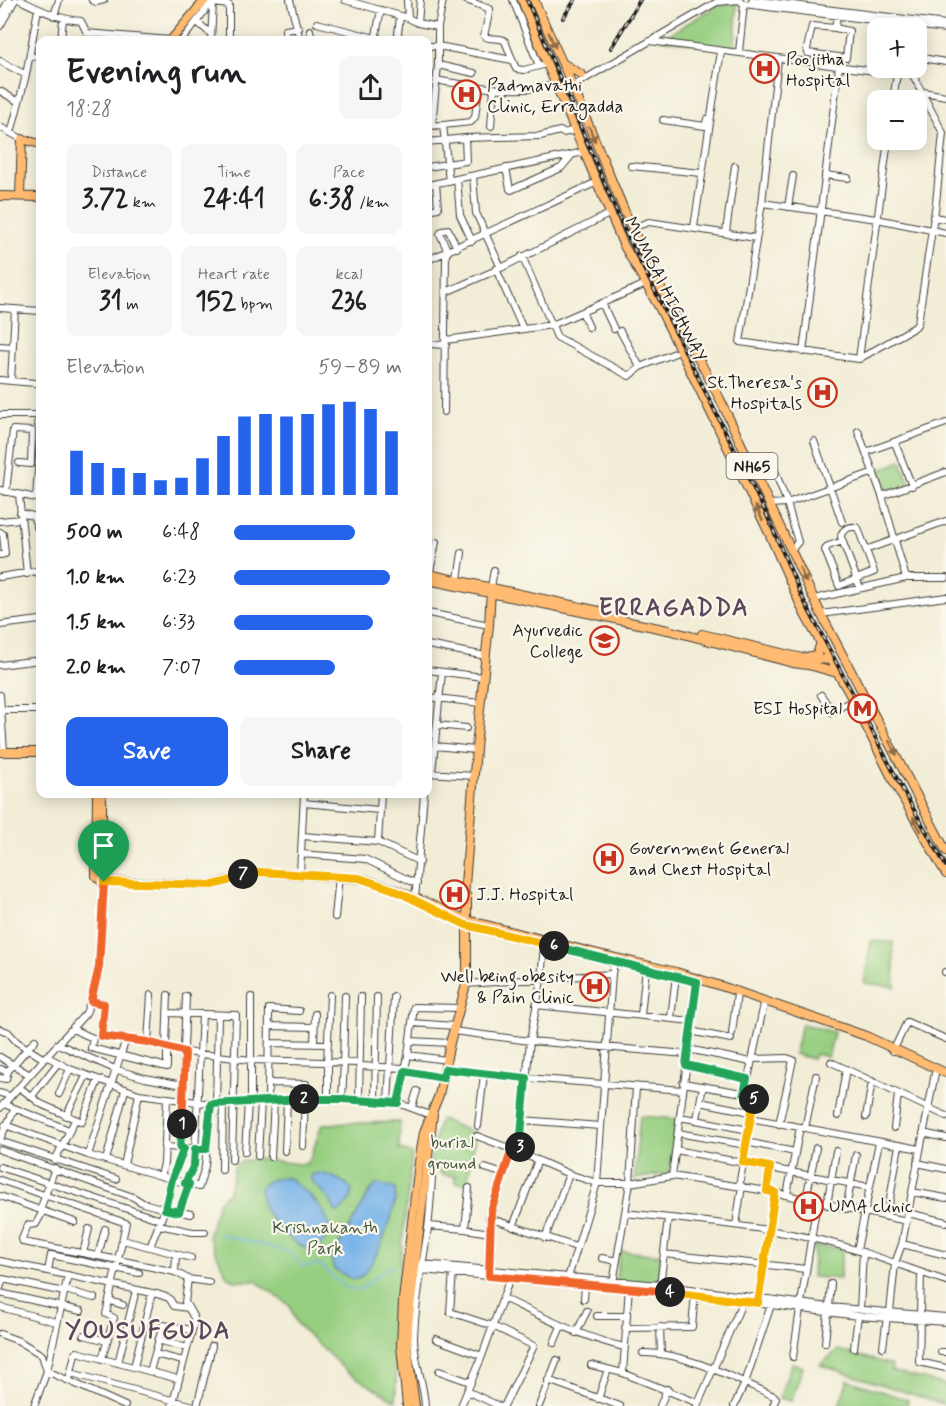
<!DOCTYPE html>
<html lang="en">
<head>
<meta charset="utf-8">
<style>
  :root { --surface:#fff; --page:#f6f6f6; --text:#202124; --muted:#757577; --accent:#2563eb }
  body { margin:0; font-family:Mynerve,sans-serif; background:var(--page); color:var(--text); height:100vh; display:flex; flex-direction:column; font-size:22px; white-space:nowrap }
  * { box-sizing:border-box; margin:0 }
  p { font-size:20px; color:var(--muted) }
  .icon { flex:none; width:33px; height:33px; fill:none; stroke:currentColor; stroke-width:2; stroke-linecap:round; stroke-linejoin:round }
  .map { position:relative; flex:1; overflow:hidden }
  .details { position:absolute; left:36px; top:36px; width:396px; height:762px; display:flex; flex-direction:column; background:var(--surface); border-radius:12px; box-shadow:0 3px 15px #0003 }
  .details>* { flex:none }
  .fabs { position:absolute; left:867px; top:18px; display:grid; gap:12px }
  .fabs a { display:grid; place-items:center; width:60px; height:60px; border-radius:12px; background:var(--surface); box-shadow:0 3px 15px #0003; font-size:30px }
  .pin { position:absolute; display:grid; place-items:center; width:51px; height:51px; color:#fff; margin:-62px -26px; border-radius:50% 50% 50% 0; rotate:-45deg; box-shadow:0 0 6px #0007 }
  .pin .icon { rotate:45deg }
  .km { position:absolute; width:30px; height:30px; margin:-15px; border-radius:50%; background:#222; color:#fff; font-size:16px; line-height:30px; text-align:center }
  .round { display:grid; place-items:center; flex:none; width:63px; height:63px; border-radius:12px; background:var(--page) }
  .headline { display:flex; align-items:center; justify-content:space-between; height:102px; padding:0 30px }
  h1 { font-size:33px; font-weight:800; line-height:45px }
  .figures { display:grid; grid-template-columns:repeat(3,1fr); gap:9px; height:102px; padding:6px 30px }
  .figures div { display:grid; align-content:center; border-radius:12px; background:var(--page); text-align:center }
  .figures b { font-size:26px; font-weight:800 }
  .figures small { font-size:16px; font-weight:400 }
  .figures p { font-size:16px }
  .chart { height:168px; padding:12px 30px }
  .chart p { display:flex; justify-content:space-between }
  .chart svg { width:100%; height:108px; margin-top:6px; stroke:var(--accent); stroke-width:6 }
  .button { display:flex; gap:12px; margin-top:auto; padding:12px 30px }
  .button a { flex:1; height:69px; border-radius:12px; background:var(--accent); color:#fff; font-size:24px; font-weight:800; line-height:69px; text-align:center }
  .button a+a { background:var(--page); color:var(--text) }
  ul { padding:0 30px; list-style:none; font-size:20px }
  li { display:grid; grid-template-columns:96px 72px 1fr; align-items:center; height:45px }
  li i { height:15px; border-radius:8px; background:var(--accent) }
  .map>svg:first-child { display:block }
</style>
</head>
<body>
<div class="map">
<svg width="946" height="1406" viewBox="0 0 946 1406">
  <rect width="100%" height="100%" fill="#fbf7ec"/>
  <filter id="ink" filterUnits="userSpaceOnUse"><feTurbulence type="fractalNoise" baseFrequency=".0167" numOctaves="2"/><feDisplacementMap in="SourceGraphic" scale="12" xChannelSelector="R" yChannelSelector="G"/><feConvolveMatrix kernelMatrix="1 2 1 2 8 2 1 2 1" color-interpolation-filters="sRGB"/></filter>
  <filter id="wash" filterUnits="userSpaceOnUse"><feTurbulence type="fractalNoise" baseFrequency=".008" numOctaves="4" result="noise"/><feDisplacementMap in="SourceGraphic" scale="24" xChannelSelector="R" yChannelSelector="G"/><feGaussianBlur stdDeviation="1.35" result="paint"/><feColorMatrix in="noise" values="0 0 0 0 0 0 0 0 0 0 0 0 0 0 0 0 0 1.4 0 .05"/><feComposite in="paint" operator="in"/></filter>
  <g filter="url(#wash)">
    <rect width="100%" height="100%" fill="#f2edd6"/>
    <path fill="#97cf81" stroke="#5a764e" stroke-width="1.5" d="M737,2L735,46L731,48L661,39L717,6Z
      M901,461L910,484L888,493L878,471Z
      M871,941L893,942L895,987L864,983Z
      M802,1024L834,1032L828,1057L815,1054L813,1059L794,1054Z
      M640,1116L676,1119L670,1173L634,1179Z
      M440,1119L476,1134L467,1184L455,1182V1176L443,1175L430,1164L432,1148Z
      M400,1122L399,1149L412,1154L397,1292L396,1401L347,1372L296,1323L290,1306L256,1281H236L227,1276L208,1236L218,1202L229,1191L235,1165C256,1152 284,1165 306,1164L311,1157L322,1124Z
      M814,1246L842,1248L840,1279L812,1277Z
      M620,1251L661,1255L658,1287L615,1284Z
      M838,1350L892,1365L891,1371L946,1385V1405L820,1365Z
      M792,1363L803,1367L791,1401L779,1398Z
      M848,1380L908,1400L907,1406H839Z"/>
    <path fill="#77b2e8" stroke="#4a6782" stroke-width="1.5" d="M318,1173C331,1175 343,1180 352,1189L351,1198L340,1212H336L329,1199L311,1180V1175Z
      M289,1178C311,1196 348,1223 316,1249C298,1253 266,1218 262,1202C260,1198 261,1192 260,1188C267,1178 278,1178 289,1178Z
      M377,1184L395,1188C400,1205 374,1269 359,1278C352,1282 340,1272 334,1269L331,1259L371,1190Z"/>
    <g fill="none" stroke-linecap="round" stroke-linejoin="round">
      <path stroke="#77b2e8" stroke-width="1.5" d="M219,1234L282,1250L290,1253L301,1266L320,1265C328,1272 336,1282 346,1287C368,1299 375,1267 394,1266"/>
    </g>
  </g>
  <g filter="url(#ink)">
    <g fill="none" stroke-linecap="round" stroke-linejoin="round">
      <defs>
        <path id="minor" d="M20,0C41,10 58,19 81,21L87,33L169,40
          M92,0L96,2L104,0
          M290,0L300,40
          M345,0L408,18L418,23L438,27
          M407,0L408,18
          M466,0L490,9L484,36C490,41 499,36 505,41L516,69L524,70L547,64
          M513,0L539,66
          M739,0L744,4L946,29
          M752,0L946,24
          M0,16L9,0
          M54,16L59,0
          M197,22L211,34
          M317,23L383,40
          M418,23L420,0
          M0,26L15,0
          M835,28L812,26L807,49L808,53L846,58L849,31L835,28L837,16
          M310,30L312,40
          M398,34L400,16
          M61,40L63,19
          M182,40L211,3
          M211,40L213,3L229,5V40
          M286,40L285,30L299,28
          M375,40L381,10
          M650,41L897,74L910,72L914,77L943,133L936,203L918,323L915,327L859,359L740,342L762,203L778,59
          M428,46H438L512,60
          M739,52L744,4
          M30,56L40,57
          M916,57L946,62
          M0,61L26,75
          M438,65L474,73
          M436,80C476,87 515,94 556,85
          M573,86L717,2L740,0
          M0,91L19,102
          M923,92L946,96
          M893,100L897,74
          M663,120L705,126L707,119
          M432,125L438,65V27L443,0
          M443,125L471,122L475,117L479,87
          M428,126L443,125L449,181
          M491,126L494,88
          M0,127L22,139
          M11,133L26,75L38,9
          M428,142L465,138L540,136L560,131L563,133L575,130
          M631,166L702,173
          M428,167L466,161L465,138
          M506,168L510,189L511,190L561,168L572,155
          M825,175L848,178
          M473,176L476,213L501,268
          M457,179L460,215L472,241
          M428,185L584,152
          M762,203L877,219L946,233
          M788,207L793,176
          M428,210L438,208L436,184
          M933,217L946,219
          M694,227L721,51
          M632,228L649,222L756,238
          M726,232L735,166
          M448,252L440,234L442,231L448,229L457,248
          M522,256L557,337L629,376L640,367
          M428,260L597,182
          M496,269L523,329
          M446,292L501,268L609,214
          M602,303L614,329
          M0,308L40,311
          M582,312L589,327
          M620,331L640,367L680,351
          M446,340L552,325L646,284
          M428,344L446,345
          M0,346L13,347
          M803,352L839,66
          M859,359L888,140
          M0,380L35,383
          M11,381L15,309
          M444,412L446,253
          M0,415H34
          M37,423L40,424
          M858,431L882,496L906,578
          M814,441L842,522
          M895,443L912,486
          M866,452L946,423
          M775,471L787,503L798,542L791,550
          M0,490L40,499
          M6,492L13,430L32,431L31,464L19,463
          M19,495L27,574
          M882,496L946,472
          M36,498L40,443
          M770,504L787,503L874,472
          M20,513L33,516L40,534
          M0,521L21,519
          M0,532L3,534L5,554L0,555
          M843,541L828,546L825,550L839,586L874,572L858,528C852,525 841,529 841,537L860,588
          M871,548L946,521
          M0,577L37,571L40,576
          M429,577L436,542
          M457,585L462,553
          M491,587L494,570
          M814,599L906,578H946
          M428,613L489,625
          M821,614L946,597
          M0,625L40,620
          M428,645L486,656
          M0,665L40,660
          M428,670L483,677
          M0,695L4,751
          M821,695L832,712L853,700
          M428,697L480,703
          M2,710H40
          M437,725L466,728
          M435,746L476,750
          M428,773L474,776
          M432,773L442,672
          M304,803L379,810
          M302,836L378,842L420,862
          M378,842L381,794
          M301,854L365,859L417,884
          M300,873L304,794
          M415,899L424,794
          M335,917L339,876
          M945,972H946
          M466,984L612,974L614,962
          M91,1001L104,1003L101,1036L148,1042L185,1052L251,1060L359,1063
          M536,1005L692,1021
          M167,1013L236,1015L232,1160
          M641,1015L646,968
          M671,1018L676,975
          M412,1023L455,1026
          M270,1026L314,1027
          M0,1029L8,1032L17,1042L44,1059
          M72,1029L93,1038L91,1048L167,1067V1048
          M453,1031L530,1041L687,1054
          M690,1031L731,1039
          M732,1033L737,994
          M410,1041L450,1043
          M148,1042L151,995
          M269,1043L327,1044
          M58,1044L117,1070L145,1078L183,1085
          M314,1044L315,1014
          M166,1046L168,995
          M688,1049L751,1062
          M893,1051L907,1022L946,1039
          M408,1055L447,1060
          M46,1056L70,1069L139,1094L211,1104L328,1098L375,1100L398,1103L433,1116
          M0,1057L30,1075
          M752,1059L787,1058L793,1060L779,1124
          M831,1062L946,1116
          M327,1063L330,995
          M343,1063L345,996
          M686,1065L747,1079
          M359,1066L405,1068
          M936,1068L902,1244L946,1255
          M0,1069L8,1071L6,1079L0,1078
          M445,1069L526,1078L683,1090
          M8,1071L35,1040
          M405,1071L443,1078
          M269,1083L306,1084
          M683,1083L755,1095L739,1186
          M19,1087L41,1104L82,1122L98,1081
          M0,1093L10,1096
          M745,1093L764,1004
          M59,1094L70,1069
          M32,1096L58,1063
          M328,1098V1063
          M342,1099L344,1063
          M182,1100L186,996
          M268,1100L269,1009L299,1011
          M359,1100L361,997
          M375,1100L377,997
          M251,1101V997
          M388,1102L394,997
          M700,1102L751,1112
          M398,1103L408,1055L414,1007L460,1008
          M4,1104L69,1130
          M216,1104L218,1015
          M412,1107L417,1091
          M0,1108L86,1013C104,972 101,925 104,882
          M66,1116L86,1076
          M838,1116L846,1069
          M680,1117L749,1130
          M866,1117L872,1081
          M750,1118L920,1149
          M697,1119L703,1086
          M522,1120L600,1126
          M5,1125L88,1155L199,1187L205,1166L211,1104
          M478,1126L484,1074
          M805,1128L816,1076
          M894,1128L898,1094
          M678,1133L746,1145
          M923,1133L946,1138
          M477,1136L519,1152L569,1174L597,1183H630L672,1176L767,1191L907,1221
          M0,1139L14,1110
          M0,1141L116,1179
          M746,1142L795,1152
          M303,1146L305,1099
          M164,1147L206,1149
          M180,1148L183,1100
          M184,1148L173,1179L165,1209L191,1214
          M0,1150L133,1197L143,1203L165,1209L150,1247
          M676,1150L869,1187
          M285,1151L287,1099
          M245,1152L248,1102
          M519,1152L530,1041L541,980L544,944
          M88,1155L126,1039
          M258,1156L261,1101
          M271,1157L274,1100
          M55,1160L75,1120
          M106,1160L125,1090
          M917,1163L946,1169
          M124,1165L139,1094
          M0,1167L161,1220
          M485,1168L504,1174
          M222,1170L223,1103
          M161,1176L164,1163L167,1098
          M672,1176L698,978
          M0,1180L126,1223L106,1314L114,1318L102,1359
          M185,1183L194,1165L195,1153L202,1014
          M767,1191L770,1167
          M912,1192L946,1198
          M787,1195L800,1127
          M0,1196L75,1222
          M806,1199L816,1148
          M827,1205L836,1151
          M846,1209L856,1155
          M40,1210L55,1168
          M43,1211L36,1224L28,1225L22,1239L23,1242L119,1260L175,1272L188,1279L209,1282
          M179,1212L189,1184
          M625,1213C687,1220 750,1225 811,1238C857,1248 901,1266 946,1281
          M908,1213L946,1222
          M887,1217L899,1145
          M489,1218L576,1247
          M159,1225L193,1232H205
          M736,1225L742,1186
          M429,1226L465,1229L490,1233
          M513,1227L538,1160
          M465,1229L469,1188
          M545,1238L569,1174
          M123,1240L191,1258
          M857,1250L879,1142
          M83,1253L89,1229
          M664,1254L806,1269
          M98,1256L105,1229
          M602,1258L617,1261
          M0,1261L157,1294L169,1298L174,1306L188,1308
          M422,1264L660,1285L829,1307L946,1317
          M421,1270L660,1291L858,1316L946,1322
          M48,1271L51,1255L139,1273
          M453,1271L450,1312L493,1326L534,1346L504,1406
          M175,1272L176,1254
          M489,1272L491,1211L512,1149
          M567,1281L597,1183L612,974
          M613,1283L630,1183L636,1087
          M660,1287L668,1218
          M0,1288L3,1279L64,1292
          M65,1290L94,1298
          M0,1293L81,1311
          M503,1298C543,1317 581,1337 624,1347
          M584,1299L585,1285
          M110,1301L123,1305
          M759,1301L775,1192
          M801,1303L817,1202
          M0,1307L56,1322
          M829,1307L831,1284
          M860,1310L863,1252
          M890,1312L895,1263L902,1244
          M920,1314L921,1273
          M597,1316H626
          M920,1320L919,1362L946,1368
          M660,1327L661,1353
          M625,1328L692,1327L695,1292
          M576,1333L587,1311
          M0,1334L19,1341L42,1355L47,1371L125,1406
          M84,1335L107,1341
          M436,1339L482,1356
          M158,1340L187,1348
          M554,1343L561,1326
          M825,1343L828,1312
          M883,1347L887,1317
          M854,1348L858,1316
          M941,1352H946
          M643,1353C685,1352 736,1379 774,1396L776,1398L773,1406
          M155,1354L183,1361
          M793,1357L800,1309
          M118,1363L136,1290
          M591,1365L623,1373L698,1403
          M134,1367L152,1293
          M150,1371L163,1325L192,1330
          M439,1371L470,1382
          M71,1373L194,1406
          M623,1373L629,1286
          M69,1380L75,1354L77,1352L178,1379
          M548,1380L620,1406
          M467,1391L499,1406
          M598,1399L608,1369
          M34,1406L47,1371L68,1275
          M172,1406L194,1323V1318L185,1302L188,1279
          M197,1406L212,1346
          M425,1406C424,1383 414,1361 414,1338C415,1301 423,1264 428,1228C430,1211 431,1194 432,1177
          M461,1406L482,1356L511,1275
          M539,1406L557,1360
          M660,1406L667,1389
          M697,1406L743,1301
          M734,1406L745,1383L771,1305"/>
        <path id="major" d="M171,40L205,0
          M0,196L40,197
          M20,196L22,139L40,144
          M428,574L599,611
          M428,580L668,630L793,663L815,666
          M702,634L802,658L830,660
          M0,752H40
          M97,794L96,876L101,881
          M102,794V817
          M101,881L213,885C229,881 243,873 260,872L364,879L397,890L467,920L595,953L676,972L724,987L866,1036L946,1073
          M464,897L477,737L489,625L491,589
          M407,1406L401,1346L403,1300L419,1162L424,1132L439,1095L450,1043L467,981V897L465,894
          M415,1406L407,1345L408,1325L433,1114"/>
        <path id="highway" d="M522,0L547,64L623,244L660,309L714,419L768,531L804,613L853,700L894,782L946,874
          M534,0L570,80L624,210L656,279L720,399L821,614L946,851
          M564,64L582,75
          M802,658L817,655L821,642
          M809,665L837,673"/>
      </defs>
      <use href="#minor" stroke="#3c3b38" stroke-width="8"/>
      <use href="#major" stroke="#3c3b38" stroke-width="10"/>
      <use href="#highway" stroke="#3c3b38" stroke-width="10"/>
      <use href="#minor" stroke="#fff" stroke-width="6"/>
      <use href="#major" stroke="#ffbb71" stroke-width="8"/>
      <use href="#highway" stroke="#ffbb71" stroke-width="8"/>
      <defs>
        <path id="rail" d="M527,0L624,229L766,513L802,597L905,794L946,866
          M563,18L575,0
          M611,48L640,0"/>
      </defs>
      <use href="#rail" stroke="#1c1c1c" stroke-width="4"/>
      <use href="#rail" stroke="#fbf7ec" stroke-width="1.5" stroke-dasharray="4.5" stroke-linecap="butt"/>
    </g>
    <defs><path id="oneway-solid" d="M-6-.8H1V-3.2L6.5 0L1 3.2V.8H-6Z" transform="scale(1.5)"/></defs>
    <g fill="#8e6c46">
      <use href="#oneway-solid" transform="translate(552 40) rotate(66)"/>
      <use href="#oneway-solid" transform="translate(592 134) rotate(68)"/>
      <use href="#oneway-solid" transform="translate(759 513) rotate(-116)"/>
      <use href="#oneway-solid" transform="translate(803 575) rotate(66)"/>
      <use href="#oneway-solid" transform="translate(893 748) rotate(62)"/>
      <use href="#oneway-solid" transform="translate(917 824) rotate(-119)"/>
    </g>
  </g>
  <g fill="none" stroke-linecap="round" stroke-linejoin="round" filter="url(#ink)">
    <defs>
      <path id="split-1" d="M104,882L99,967L91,1001L104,1004L101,1036L148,1042L185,1052L182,1124"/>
      <path id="split-2" d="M182,1124L180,1148H184L172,1179L165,1209L179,1212L189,1184L185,1183L194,1165L195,1149H206L211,1104L304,1099"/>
      <path id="split-3" d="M304,1099H342L398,1103L405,1071L443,1078L445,1069L526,1078L520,1147"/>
      <path id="split-4" d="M520,1147L519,1152L512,1149L491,1211L489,1276L670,1292"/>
      <path id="split-5" d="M670,1292L758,1303L775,1192L767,1191L770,1167L743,1162L754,1099"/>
      <path id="split-6" d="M554,946L697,982L686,1065L747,1079L744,1093L755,1095L754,1099"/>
      <path id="split-7" d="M243,874L260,872L359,878L392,889L466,925L554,946"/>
      <path id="split-8" d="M104,882L213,885L228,881L243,874"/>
    </defs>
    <use href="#split-1" stroke="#fff" stroke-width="12"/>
    <use href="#split-2" stroke="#fff" stroke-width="12"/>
    <use href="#split-3" stroke="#fff" stroke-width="12"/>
    <use href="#split-4" stroke="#fff" stroke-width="12"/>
    <use href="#split-5" stroke="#fff" stroke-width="12"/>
    <use href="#split-6" stroke="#fff" stroke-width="12"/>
    <use href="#split-7" stroke="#fff" stroke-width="12"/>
    <use href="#split-8" stroke="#fff" stroke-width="12"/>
    <use href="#split-1" stroke="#f0652b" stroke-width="8"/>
    <use href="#split-2" stroke="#22a559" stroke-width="8"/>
    <use href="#split-3" stroke="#22a559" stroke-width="8"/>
    <use href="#split-4" stroke="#f0652b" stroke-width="8"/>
    <use href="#split-5" stroke="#f5b400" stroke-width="8"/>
    <use href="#split-6" stroke="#22a559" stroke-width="8"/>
    <use href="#split-7" stroke="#f5b400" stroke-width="8"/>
    <use href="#split-8" stroke="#f5b400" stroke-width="8"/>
  </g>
  <defs>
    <symbol id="hospital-ring" viewBox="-11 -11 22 22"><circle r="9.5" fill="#fbf7ec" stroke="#c8321e" stroke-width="1.5"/><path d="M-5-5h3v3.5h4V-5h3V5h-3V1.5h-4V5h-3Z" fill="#c8321e"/></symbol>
    <symbol id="university-ring" viewBox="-11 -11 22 22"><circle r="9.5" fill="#fbf7ec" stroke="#c8321e" stroke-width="1.5"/><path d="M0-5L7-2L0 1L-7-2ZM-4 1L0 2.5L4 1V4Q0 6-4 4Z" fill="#c8321e"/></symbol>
    <symbol id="metro-ring" viewBox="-11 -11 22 22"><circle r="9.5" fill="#fbf7ec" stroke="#c8321e" stroke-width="1.5"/><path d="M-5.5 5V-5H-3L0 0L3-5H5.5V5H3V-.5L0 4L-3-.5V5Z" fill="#c8321e"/></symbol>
  </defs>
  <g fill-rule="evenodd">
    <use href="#hospital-ring" x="748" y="52" width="33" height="33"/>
    <use href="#hospital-ring" x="450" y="78" width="33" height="33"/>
    <use href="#hospital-ring" x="806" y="376" width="33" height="33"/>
    <use href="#university-ring" x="588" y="624" width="33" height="33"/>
    <use href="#metro-ring" x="846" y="692" width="33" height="33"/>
    <use href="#hospital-ring" x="592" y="842" width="33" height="33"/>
    <use href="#hospital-ring" x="438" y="878" width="33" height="33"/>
    <use href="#hospital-ring" x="578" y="970" width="33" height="33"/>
    <use href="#hospital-ring" x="792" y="1190" width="33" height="33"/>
  </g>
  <g text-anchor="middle" stroke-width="4.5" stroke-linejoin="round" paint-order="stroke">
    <rect fill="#fbf7ec" stroke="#5f5e5a" stroke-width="1.5" x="726.5" y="453" width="51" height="26" rx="4.5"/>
    <g font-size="16" font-weight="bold" fill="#1c1c1c">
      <text x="752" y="472">NH65</text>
    </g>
    <g font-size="18" fill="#1c1c1c" stroke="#fbf7ec" text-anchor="start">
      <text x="786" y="65">Poojitha<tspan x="786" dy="21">Hospital</tspan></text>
      <text x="487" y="91">Padmavathi<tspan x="487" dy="21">Clinic, Erragadda</tspan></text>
      <text x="802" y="388" text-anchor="end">St.Theresa's<tspan x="802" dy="21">Hospitals</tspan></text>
      <text x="583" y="636" text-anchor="end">Ayurvedic<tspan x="583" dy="21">College</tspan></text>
      <text x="842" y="714" text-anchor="end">ESI Hospital</text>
      <text x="629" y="854">Government General<tspan x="629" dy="21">and Chest Hospital</tspan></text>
      <text x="476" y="900">J.J. Hospital</text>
      <text x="574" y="982" text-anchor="end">Well being obesity<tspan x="574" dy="21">&amp; Pain Clinic</tspan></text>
      <text x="829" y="1212">UMA clinic</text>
    </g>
    <g font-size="18" fill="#1c1c1c" stroke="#fbf7ec">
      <text transform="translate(666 289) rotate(63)" y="6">MUMBAI HIGHWAY</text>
    </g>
    <g font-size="18" fill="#475b3f" stroke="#fbf7ec">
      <text x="452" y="1148">burial<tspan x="452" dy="21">ground</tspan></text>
      <text x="325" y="1233">Krishnakanth<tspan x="325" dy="21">Park</tspan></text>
    </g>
    <g font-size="24" font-weight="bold" letter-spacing="1.5" fill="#5d475a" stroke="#fbf7ec">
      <text x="674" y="615">ERRAGADDA</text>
      <text x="148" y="1338">YOUSUFGUDA</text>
    </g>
  </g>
</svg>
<div class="fabs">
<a>+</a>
<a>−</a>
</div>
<div class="pin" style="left:104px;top:882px;background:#1e9e55"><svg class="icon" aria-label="arrive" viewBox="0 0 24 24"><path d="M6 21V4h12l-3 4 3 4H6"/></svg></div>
<b class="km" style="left:182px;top:1124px">1</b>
<b class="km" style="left:304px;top:1099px">2</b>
<b class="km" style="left:520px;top:1147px">3</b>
<b class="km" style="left:670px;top:1292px">4</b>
<b class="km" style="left:754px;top:1099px">5</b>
<b class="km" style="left:554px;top:946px">6</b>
<b class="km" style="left:243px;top:874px">7</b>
<section class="details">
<div class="headline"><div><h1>Evening run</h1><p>18:28</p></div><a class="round"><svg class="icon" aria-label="share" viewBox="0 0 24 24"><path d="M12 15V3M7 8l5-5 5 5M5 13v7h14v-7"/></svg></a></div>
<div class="figures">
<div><p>Distance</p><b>3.72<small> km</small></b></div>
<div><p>Time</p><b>24:41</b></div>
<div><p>Pace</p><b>6:38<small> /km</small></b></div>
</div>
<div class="figures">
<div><p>Elevation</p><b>31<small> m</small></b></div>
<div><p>Heart rate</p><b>152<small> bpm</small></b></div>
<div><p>kcal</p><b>236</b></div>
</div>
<div class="chart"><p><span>Elevation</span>59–89 m</p>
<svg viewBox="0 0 160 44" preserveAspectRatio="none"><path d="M5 44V26M15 44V31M25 44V33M35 44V35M45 44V38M55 44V37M65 44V29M75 44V20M85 44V12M95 44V11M105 44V12M115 44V11M125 44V7M135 44V6M145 44V9M155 44V18"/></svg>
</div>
<ul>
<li><b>500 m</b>6:48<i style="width:72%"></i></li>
<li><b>1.0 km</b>6:23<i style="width:93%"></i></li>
<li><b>1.5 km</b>6:33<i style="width:83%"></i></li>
<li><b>2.0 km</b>7:07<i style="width:60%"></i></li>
</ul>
<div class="button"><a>Save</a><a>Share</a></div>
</section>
</div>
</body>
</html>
